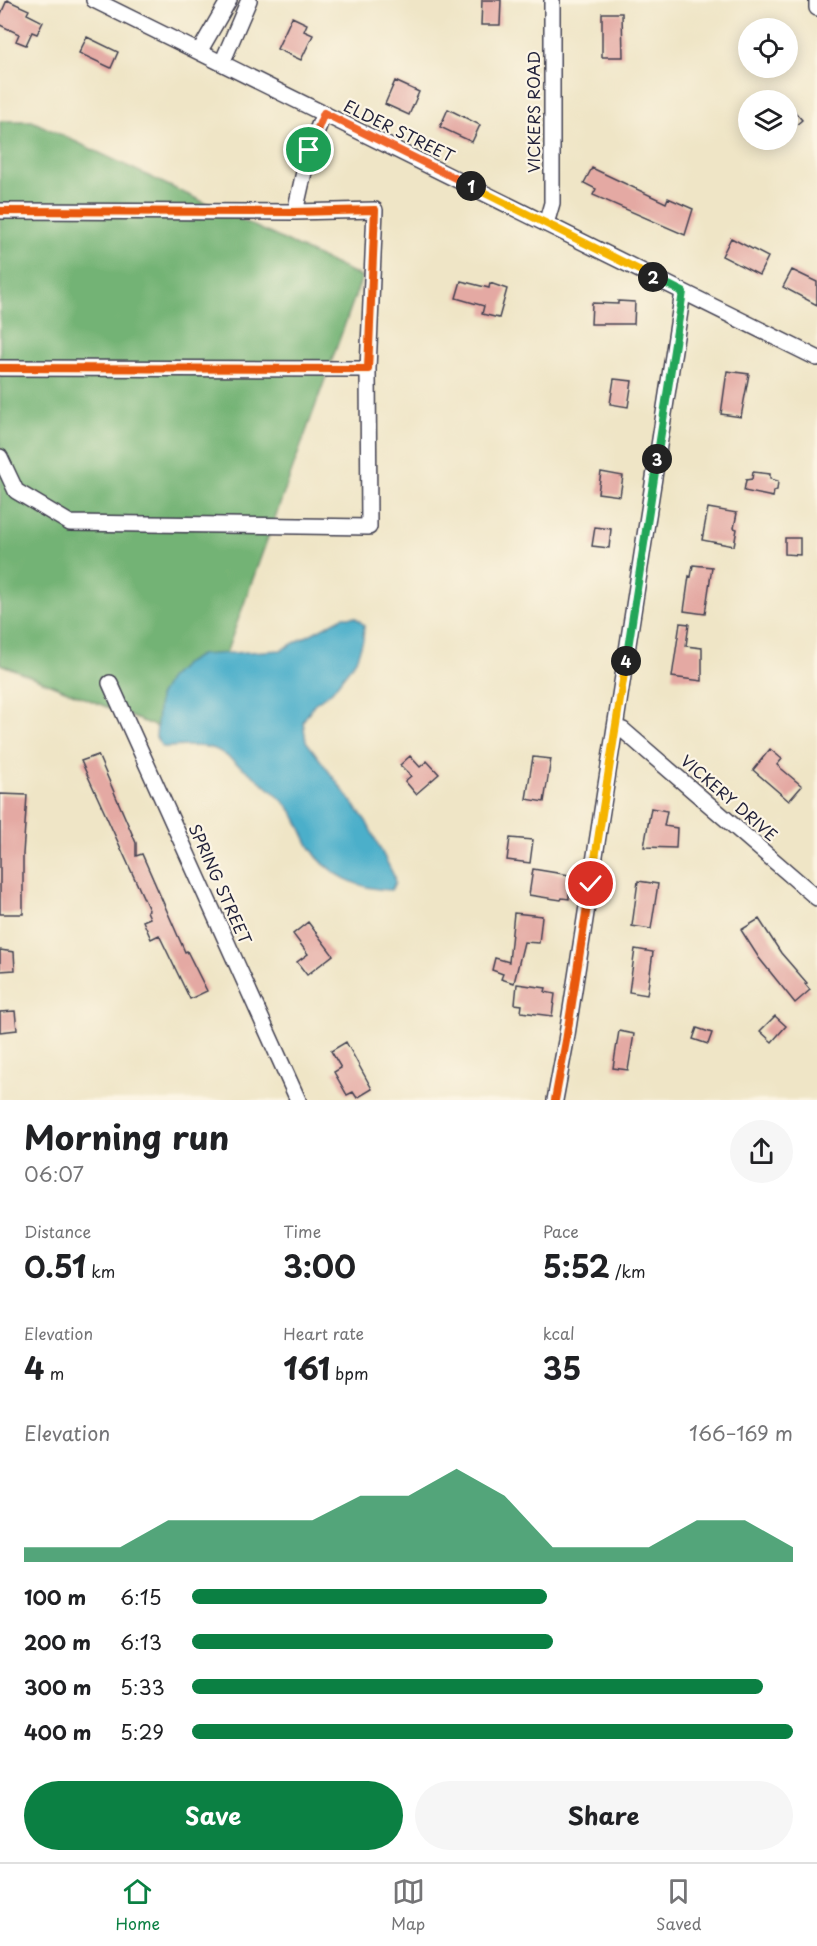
<!DOCTYPE html>
<html lang="en">
<head>
<meta charset="utf-8">
<style>
  :root { --surface:#fff; --page:#f6f6f6; --text:#202124; --muted:#757577; --line:#e0e0e0; --accent:#0b8043 }
  body { margin:0; font-family:"Playpen Sans",sans-serif; background:var(--page); color:var(--text); height:100vh; display:flex; flex-direction:column; font-size:22px; white-space:nowrap }
  * { box-sizing:border-box; margin:0 }
  p { font-size:20px; color:var(--muted) }
  .icon { flex:none; width:33px; height:33px; fill:none; stroke:currentColor; stroke-width:2; stroke-linecap:round; stroke-linejoin:round }
  .map { position:relative; height:1100px; overflow:hidden }
  .panel { display:flex; flex-direction:column; background:var(--surface); flex:1 }
  .panel>* { flex:none }
  .tools { position:absolute; left:738px; top:18px; display:grid; gap:12px }
  .tools a { display:grid; place-items:center; width:60px; height:60px; border-radius:50%; background:var(--surface); box-shadow:0 3px 15px #0003; font-size:30px }
  .pin { position:absolute; display:grid; place-items:center; width:51px; height:51px; color:#fff; margin:-26px; border:3px solid #fff; border-radius:50%; box-shadow:0 2px 6px #0007 }
  .km { position:absolute; width:30px; height:30px; margin:-15px; border-radius:50%; background:#222; color:#fff; font-size:16px; line-height:30px; text-align:center }
  .round { display:grid; place-items:center; flex:none; width:63px; height:63px; border-radius:32px; background:var(--page) }
  .headline { display:flex; align-items:center; justify-content:space-between; height:102px; padding:0 24px }
  h1 { font-size:33px; font-weight:700; line-height:45px }
  .metrics { display:grid; grid-template-columns:repeat(3,1fr); gap:9px; height:102px; padding:6px 24px }
  .metrics div { display:grid; align-content:center }
  .metrics b { font-size:30px; font-weight:700 }
  .metrics small { font-size:16px; font-weight:400 }
  .metrics p { font-size:16px }
  .chart { height:168px; padding:12px 24px }
  .chart p { display:flex; justify-content:space-between }
  .chart svg { width:100%; height:108px; margin-top:6px; fill:var(--accent); opacity:.7 }
  .action { display:flex; gap:12px; margin-top:auto; padding:12px 24px }
  .action a { flex:1; height:69px; border-radius:36px; background:var(--accent); color:#fff; font-size:24px; font-weight:700; line-height:69px; text-align:center }
  .action a+a { background:var(--page); color:var(--text) }
  ul { padding:0 24px; list-style:none; font-size:20px }
  li { display:grid; grid-template-columns:96px 72px 1fr; align-items:center; height:45px }
  li i { height:15px; border-radius:8px; background:var(--accent) }
  .dock { display:flex; justify-content:space-around; align-items:center; height:84px; border-top:2px solid var(--line); background:var(--surface); font-size:16px; color:var(--muted) }
  .dock a { display:grid; justify-items:center; gap:3px }
  .dock .current { color:var(--accent) }
  .map>svg:first-child { display:block }
</style>
</head>
<body>
<div class="map">
<svg width="817" height="1100" viewBox="0 0 817 1100">
  <rect width="100%" height="100%" fill="#fcf5e5"/>
  <filter id="ink" filterUnits="userSpaceOnUse"><feTurbulence type="fractalNoise" baseFrequency=".0167" numOctaves="2"/><feDisplacementMap in="SourceGraphic" scale="12" xChannelSelector="R" yChannelSelector="G"/><feConvolveMatrix kernelMatrix="1 2 1 2 8 2 1 2 1" color-interpolation-filters="sRGB"/></filter>
  <filter id="wash" filterUnits="userSpaceOnUse"><feTurbulence type="fractalNoise" baseFrequency=".008" numOctaves="4" result="noise"/><feDisplacementMap in="SourceGraphic" scale="24" xChannelSelector="R" yChannelSelector="G"/><feGaussianBlur stdDeviation="1.35" result="paint"/><feColorMatrix in="noise" values="0 0 0 0 0 0 0 0 0 0 0 0 0 0 0 0 0 1.4 0 .05"/><feComposite in="paint" operator="in"/></filter>
  <g filter="url(#wash)">
    <rect width="100%" height="100%" fill="#efe5c6"/>
    <path fill="#73b374" stroke="#4a6a58" stroke-width="1.5" d="M0,121H32L362,277L194,742L0,664Z"/>
    <path fill="#4bafca" stroke="#366882" stroke-width="1.5" d="M343,617H355L364,625L363,640L356,660L332,691L314,704L303,721L306,741L366,821L394,876L395,883L391,890C360,890 326,874 310,847C303,835 299,821 291,810C277,793 257,778 239,765C231,760 221,750 212,748C196,744 178,747 162,747L156,737L159,697L168,680L183,665L200,655L281,650Z"/>
    <g id="blocks">
      <path fill="#e4a9a3" d="M7,0L29,10L27,14L43,22L37,34L32,32L26,45L16,41L19,34L0,25V16Z
        M482,0H501L500,25H481Z
        M602,13H622L623,57H602Z
        M292,17L307,24L304,31L313,35L301,60L277,49Z
        M87,37L118,52L111,68L79,53Z
        M395,81L419,92L409,115L385,104Z
        M788,104L802,120L788,132Z
        M448,109L480,125L472,142L440,127Z
        M592,168L666,203L668,198L693,209L685,235L593,195L596,189L584,183Z
        M731,238L768,257L759,275L722,256Z
        M792,270L817,282V305L783,287Z
        M461,281L489,288L490,283L507,289L499,318L482,314L484,306L456,298Z
        M618,301L635,302L634,324H591L592,303L618,304Z
        M727,371L749,374L741,417L721,414Z
        M614,379L632,381L628,407L610,404Z
        M601,472L623,476L620,496L598,493Z
        M753,472L770,474V479L778,481L777,490L774,491L773,497L744,491L746,480L752,479Z
        M708,508L737,513L734,528L737,529L734,546L702,540Z
        M595,527L611,529L609,548L592,546Z
        M785,538H800V555L785,554Z
        M693,565L712,567L705,614L684,611L689,576L691,577Z
        M680,623L689,624L686,646L702,648V681L672,677Z
        M770,749L782,759L777,765L802,786L789,801L753,770Z
        M98,755L136,843V856L142,854L185,952L187,951L207,991L190,999L159,935L151,939L143,921L150,918L147,911L149,910L81,761Z
        M410,756L420,767L427,761L439,774L416,794L405,781L411,776L400,765Z
        M533,757L551,759L544,802L526,799Z
        M0,794L27,795L23,854V914H0Z
        M651,808L667,811L664,826L677,828L676,848L644,847Z
        M510,838L533,840L530,863L507,860Z
        M533,869L569,875V899L562,898L561,900L529,895Z
        M638,881L658,884L651,929L632,926Z
        M514,913L542,916L539,943L524,942L514,983L501,979L503,974L492,970L495,958L509,962Z
        M759,919L781,953L807,983L805,984L810,990L795,1003L759,958L741,930Z
        M308,922L333,955L307,975L297,962L308,954L293,934Z
        M635,949L653,952L647,995L629,992Z
        M0,950L14,952L15,970L0,971Z
        M517,984L546,988L545,992L555,994L552,1016L521,1012L522,1005L515,1004Z
        M15,1011L17,1030L0,1032V1012Z
        M775,1016L786,1026L772,1042L760,1031Z
        M697,1028L712,1033L708,1044L693,1039Z
        M619,1031L634,1034L628,1070L613,1068Z
        M346,1042L372,1089L357,1098L353,1092L347,1095L334,1072L341,1068L331,1051Z"/>
    </g>
  </g>
  <g filter="url(#ink)">
    <use href="#blocks" fill-opacity="0" stroke="#413f50" stroke-width="1.5"/>
    <g fill="none" stroke-linecap="round" stroke-linejoin="round">
      <defs>
        <path id="minor" d="M94,0L817,358
          M817,0V8
          M199,52L229,0
          M222,63L249,0
          M0,211L295,212L375,210L368,369L0,368
          M295,212L309,150L324,113
          M546,224L552,203V0
          M0,457L16,491L70,523L369,527L368,369
          M110,683L298,1100
          M615,727L623,730L817,898
          M555,1100L566,1041L683,292"/>
      </defs>
      <use href="#minor" stroke="#413f50" stroke-width="18"/>
      <use href="#minor" stroke="#fff" stroke-width="15"/>
      <defs>
        <path id="cycleway" d="M0,211L295,212L375,210L368,369L0,368
          M555,1100L566,1041L683,292"/>
      </defs>
      <use href="#cycleway" stroke="#fcf5e5" stroke-width="11"/>
      <use href="#cycleway" stroke="#e8590c" stroke-width="8"/>
    </g>
  </g>
  <g fill="none" stroke-linecap="round" stroke-linejoin="round" filter="url(#ink)">
    <defs>
      <path id="split-1" d="M309,150L324,113L471,186"/>
      <path id="split-2" d="M471,186L653,277"/>
      <path id="split-3" d="M653,277L683,292L657,459"/>
      <path id="split-4" d="M626,661L657,459"/>
      <path id="split-5" d="M591,884L626,661"/>
    </defs>
    <use href="#split-1" stroke="#fff" stroke-width="12"/>
    <use href="#split-2" stroke="#fff" stroke-width="12"/>
    <use href="#split-3" stroke="#fff" stroke-width="12"/>
    <use href="#split-4" stroke="#fff" stroke-width="12"/>
    <use href="#split-5" stroke="#fff" stroke-width="12"/>
    <use href="#split-1" stroke="#f0652b" stroke-width="8"/>
    <use href="#split-2" stroke="#f5b400" stroke-width="8"/>
    <use href="#split-3" stroke="#22a559" stroke-width="8"/>
    <use href="#split-4" stroke="#22a559" stroke-width="8"/>
    <use href="#split-5" stroke="#f5b400" stroke-width="8"/>
  </g>
  <g text-anchor="middle" stroke-width="4.5" stroke-linejoin="round" paint-order="stroke">
    <g font-size="16" fill="#22223b" stroke="#fcf5e5">
      <text transform="translate(534 112) rotate(-90)" y="6">VICKERS ROAD</text>
      <text transform="translate(399 131) rotate(26)" y="6">ELDER STREET</text>
      <text transform="translate(729 798) rotate(41)" y="6">VICKERY DRIVE</text>
      <text transform="translate(220 884) rotate(66)" y="6">SPRING STREET</text>
    </g>
  </g>
</svg>
<div class="tools">
<a><svg class="icon" aria-label="locate" viewBox="0 0 24 24"><circle cx="12" cy="12" r="6"/><path d="M12 2v4M12 18v4M2 12h4M18 12h4"/></svg></a>
<a><svg class="icon" aria-label="layers" viewBox="0 0 24 24"><path d="M12 4l9 5-9 5-9-5zM3 14l9 5 9-5"/></svg></a>
</div>
<div class="pin" style="left:309px;top:150px;background:#1e9e55"><svg class="icon" aria-label="arrive" viewBox="0 0 24 24"><path d="M6 21V4h12l-3 4 3 4H6"/></svg></div>
<div class="pin" style="left:591px;top:884px;background:#d93025"><svg class="icon" aria-label="check" viewBox="0 0 24 24"><path d="M5 12l5 5 9-10"/></svg></div>
<b class="km" style="left:471px;top:186px">1</b>
<b class="km" style="left:653px;top:277px">2</b>
<b class="km" style="left:657px;top:459px">3</b>
<b class="km" style="left:626px;top:661px">4</b>
</div>
<section class="panel">
<div class="headline"><div><h1>Morning run</h1><p>06:07</p></div><a class="round"><svg class="icon" aria-label="share" viewBox="0 0 24 24"><path d="M12 15V3M7 8l5-5 5 5M5 13v7h14v-7"/></svg></a></div>
<div class="metrics">
<div><p>Distance</p><b>0.51<small> km</small></b></div>
<div><p>Time</p><b>3:00</b></div>
<div><p>Pace</p><b>5:52<small> /km</small></b></div>
</div>
<div class="metrics">
<div><p>Elevation</p><b>4<small> m</small></b></div>
<div><p>Heart rate</p><b>161<small> bpm</small></b></div>
<div><p>kcal</p><b>35</b></div>
</div>
<div class="chart"><p><span>Elevation</span>166–169 m</p>
<svg viewBox="0 0 160 44" preserveAspectRatio="none"><path d="M0 44V38L10 38L20 38L30 27L40 27L50 27L60 27L70 17L80 17L90 6L100 17L110 38L120 38L130 38L140 27L150 27L160 38V44z"/></svg>
</div>
<ul>
<li><b>100 m</b>6:15<i style="width:59%"></i></li>
<li><b>200 m</b>6:13<i style="width:60%"></i></li>
<li><b>300 m</b>5:33<i style="width:95%"></i></li>
<li><b>400 m</b>5:29<i style="width:100%"></i></li>
</ul>
<div class="action"><a>Save</a><a>Share</a></div>
</section>
<nav class="dock">
<a class="current"><svg class="icon" aria-label="home" viewBox="0 0 24 24"><path d="M3 11l9-7 9 7M6 9v11h12V9"/></svg>Home</a>
<a><svg class="icon" aria-label="map" viewBox="0 0 24 24"><path d="M3 6l6-2 6 2 6-2v14l-6 2-6-2-6 2zM9 4v14M15 6v14"/></svg>Map</a>
<a><svg class="icon" aria-label="saved" viewBox="0 0 24 24"><path d="M7 4h10v16l-5-4-5 4z"/></svg>Saved</a>
</nav>
</body>
</html>
